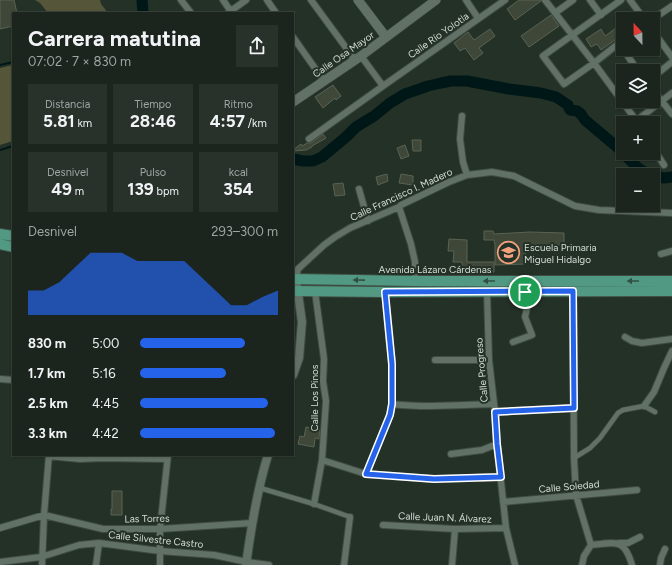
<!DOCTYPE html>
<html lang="es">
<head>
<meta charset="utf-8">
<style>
  :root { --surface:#1b251d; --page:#28312a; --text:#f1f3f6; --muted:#a0a5a4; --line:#39423b; --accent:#2563eb }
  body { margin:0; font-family:Figtree,sans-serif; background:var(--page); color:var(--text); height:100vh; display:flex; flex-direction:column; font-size:15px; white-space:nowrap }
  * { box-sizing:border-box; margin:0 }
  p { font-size:13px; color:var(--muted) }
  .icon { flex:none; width:22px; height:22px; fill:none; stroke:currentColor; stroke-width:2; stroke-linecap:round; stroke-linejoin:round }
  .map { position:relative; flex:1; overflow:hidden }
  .panel { position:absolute; left:12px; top:12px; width:282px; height:444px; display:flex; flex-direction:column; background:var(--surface); border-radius:0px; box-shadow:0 1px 3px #0004,0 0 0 1px var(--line) }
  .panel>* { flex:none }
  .needle { width:26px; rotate:338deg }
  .fabs { position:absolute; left:616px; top:12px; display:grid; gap:8px }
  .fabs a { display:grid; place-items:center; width:44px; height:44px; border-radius:0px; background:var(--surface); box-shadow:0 1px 3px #0004,0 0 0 1px var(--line); font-size:20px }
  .pin { position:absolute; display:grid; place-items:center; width:34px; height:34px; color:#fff; margin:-17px; border:2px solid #fff; border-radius:50%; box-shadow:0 1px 4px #0007 }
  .round { display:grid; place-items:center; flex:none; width:42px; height:42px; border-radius:0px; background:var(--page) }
  .summary { display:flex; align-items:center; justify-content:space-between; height:68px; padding:0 16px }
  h1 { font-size:22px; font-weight:700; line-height:30px }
  .figures { display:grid; grid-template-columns:repeat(3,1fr); gap:6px; height:68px; padding:4px 16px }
  .figures div { display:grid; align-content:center; border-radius:0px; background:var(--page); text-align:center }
  .figures b { font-size:17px; font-weight:700 }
  .figures small { font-size:11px; font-weight:400 }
  .figures p { font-size:11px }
  .chart { height:112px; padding:8px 16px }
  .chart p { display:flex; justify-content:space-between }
  .chart svg { width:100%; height:72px; margin-top:4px; fill:var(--accent); opacity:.7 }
  ul { padding:0 16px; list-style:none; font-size:13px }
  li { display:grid; grid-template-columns:64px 48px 1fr; align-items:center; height:30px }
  li i { height:10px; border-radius:5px; background:var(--accent) }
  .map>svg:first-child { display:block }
</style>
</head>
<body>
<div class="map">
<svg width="672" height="565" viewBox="0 0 672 565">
  <rect width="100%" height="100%" fill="#243127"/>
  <path fill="#555639" d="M35,0H100L101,4L108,13H48L40,3Z
    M13,65V141L0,145V68Z"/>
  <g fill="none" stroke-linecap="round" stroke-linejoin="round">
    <path stroke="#001717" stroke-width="2" d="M0,65L13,62
      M0,150L13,146"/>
    <path stroke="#001717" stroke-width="11" d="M142,0L143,13
      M293,159L303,161H313L322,157L346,137L356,127L374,116L390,103L405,94L428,86L441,83L451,81H467L509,89L541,93L556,97L568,105L570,110L577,111L581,114L585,120L617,147L638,168L650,175
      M653,176L664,178L672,177"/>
  </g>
  <path fill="#3f4738" stroke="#5a6253" d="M0,0H14L17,13H13V26L0,29Z
    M519,0H541V1L515,20L507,9Z
    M551,15L559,26L529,47L521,36Z
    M623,23V34L601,50L597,44L591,47L586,39L601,29L605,36Z
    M490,29L495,36L479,48L483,53L474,60L465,48L460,51L454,43L468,32L474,40Z
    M333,85L341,96L336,100L335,98L323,108L315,97Z
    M323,134L326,138L312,146V147L306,150L293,151V150L301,144L302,146L307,143H311Z
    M412,140H421V151H413Z
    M405,145L409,156L401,159L397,148Z
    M387,174L388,181L378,185L376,177Z
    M401,174L413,176V185L399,183Z
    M343,183L345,195L335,196L333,184Z
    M484,231H493L494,234L530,232L564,233V245H525L526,264L495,265V245L494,240H484Z
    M449,239L467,240V262H494V272H462V262H453L454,251H448Z
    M306,427L320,429L319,439L315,438L314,447L298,444L300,436L304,437Z
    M112,491H122V515H111V509H112Z"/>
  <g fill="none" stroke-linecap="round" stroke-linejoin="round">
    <defs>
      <path id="pedestrian" d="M574,458L590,448L600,438L618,413L623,410L644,406L655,412
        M260,488L314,504L350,517"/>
      <path id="minor" d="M181,0L191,13
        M223,0L232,13
        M267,0L276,13
        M311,0L355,60
        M466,0L478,18
        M545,0L594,63L638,123
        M590,0L601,15
        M621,0L543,56L564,84L594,63L623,40
        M630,0L644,19
        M228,13L246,0
        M555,13L573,0
        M653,19L672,6
        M653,31L672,57
        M293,37L324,81
        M619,43L638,71
        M361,56L383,86
        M653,77L672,62
        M653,90L672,114
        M462,116L460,139L463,162L467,175
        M636,121L672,93
        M309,139L383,86L505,0
        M653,148L664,165
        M359,189L368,221
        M399,207L411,244L415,262V281
        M661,254L672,251
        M296,279L298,269L324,245L335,237L350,228L399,207L401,205L449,182L467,175L492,172L514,176L575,206L599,210L672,213
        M573,291L574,458L576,495L591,545L584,556L582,565
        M487,292L489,360L495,412L497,444L506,528L515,565
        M625,337L632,341L642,343L672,339
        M513,342L532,335L525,317L527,308L525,292
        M435,360H489
        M0,379L13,380
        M392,404C426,408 460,405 494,404
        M644,406L654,392L664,368L672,351
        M495,412L574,408
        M451,454L482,450L497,444
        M49,456L80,459L103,458L167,459
        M322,460L366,474L434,479L501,477
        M366,474L390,415L392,404V364L385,292
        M503,502L637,490
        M314,504L322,460L326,401L323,381L324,359L315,291
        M383,525L455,529L506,528
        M0,528L44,515L103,529H160L252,523
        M619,543H628L640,537
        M591,545C615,543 624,537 632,565
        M0,562L41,557L79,545L99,543L160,551L214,555L247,562L269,565
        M42,565L44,515L49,455
        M96,565L99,543
        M160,565V529L168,455
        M344,565L350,517
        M452,565L455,529
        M660,565L661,558L665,549"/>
      <path id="tertiary" d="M293,375L299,358L302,322L296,279
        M246,565C251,528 257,490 268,455"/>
      <path id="secondary" d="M358,0L386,37
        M293,102L361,56L436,0"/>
      <path id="primary" d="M0,234L13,236
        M0,244L13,247
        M293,279L415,281H672
        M293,291L385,292L672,291"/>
    </defs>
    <use href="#pedestrian" stroke="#404c43" stroke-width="6"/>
    <use href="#minor" stroke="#404c43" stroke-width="8"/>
    <use href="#tertiary" stroke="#404c43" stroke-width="10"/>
    <use href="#secondary" stroke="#404c43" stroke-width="10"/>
    <use href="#primary" stroke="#404c43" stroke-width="12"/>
    <use href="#pedestrian" stroke="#627165" stroke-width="4.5"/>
    <use href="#minor" stroke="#627165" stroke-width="6"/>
    <use href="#tertiary" stroke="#627165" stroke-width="8"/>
    <use href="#secondary" stroke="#627165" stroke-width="9"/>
    <use href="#primary" stroke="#519983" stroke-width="10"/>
  </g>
  <defs><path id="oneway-solid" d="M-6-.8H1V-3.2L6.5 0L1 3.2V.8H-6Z"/></defs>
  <g fill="#325043">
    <use href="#oneway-solid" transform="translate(359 280) rotate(-179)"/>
    <use href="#oneway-solid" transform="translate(489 281) rotate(-180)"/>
    <use href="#oneway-solid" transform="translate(633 281) rotate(-180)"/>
  </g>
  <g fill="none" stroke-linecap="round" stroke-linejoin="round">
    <defs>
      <path id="route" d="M573,291L574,408L495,412L497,444L501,477L434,479L366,474L390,415L392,404V364L385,292Z"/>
    </defs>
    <use href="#route" stroke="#fff" stroke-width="8"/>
    <use href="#route" stroke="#2563eb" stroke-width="5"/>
  </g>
  <defs>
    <symbol id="school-ring" viewBox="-11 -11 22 22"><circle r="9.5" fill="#243127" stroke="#f1a17c" stroke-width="1.5"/><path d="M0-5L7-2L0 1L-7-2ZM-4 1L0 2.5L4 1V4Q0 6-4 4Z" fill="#f1a17c"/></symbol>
  </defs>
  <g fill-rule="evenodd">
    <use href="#school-ring" x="496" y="240" width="25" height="25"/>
  </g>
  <g text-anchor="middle" stroke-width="4" stroke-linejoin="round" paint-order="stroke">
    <g font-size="10" fill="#d4ddd6" stroke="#243127">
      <text transform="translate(438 35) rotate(-35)" y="4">Calle Río Yolotla</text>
      <text transform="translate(343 54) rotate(-35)" y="4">Calle Osa Mayor</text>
      <text transform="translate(401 194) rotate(-25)" y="4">Calle Francisco I. Madero</text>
      <text x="435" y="273">Avenida Lázaro Cárdenas</text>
      <text transform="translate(481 370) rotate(-95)" y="4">Calle Progreso</text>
      <text transform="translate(314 398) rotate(-90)" y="4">Calle Los Pinos</text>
      <text transform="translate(569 486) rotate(-5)" y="4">Calle Soledad</text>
      <text transform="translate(445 517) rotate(2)" y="4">Calle Juan N. Álvarez</text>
      <text transform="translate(147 518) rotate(-1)" y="4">Las Torres</text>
      <text transform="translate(156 539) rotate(6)" y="4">Calle Silvestre Castro</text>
    </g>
    <g font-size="10" fill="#d4ddd6" stroke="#243127" text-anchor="start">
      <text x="524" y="251">Escuela Primaria<tspan x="524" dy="12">Miguel Hidalgo</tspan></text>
    </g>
  </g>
</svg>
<div class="fabs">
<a><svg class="needle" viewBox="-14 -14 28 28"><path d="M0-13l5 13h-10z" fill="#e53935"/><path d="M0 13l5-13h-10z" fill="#a0a5a4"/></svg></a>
<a><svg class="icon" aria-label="layers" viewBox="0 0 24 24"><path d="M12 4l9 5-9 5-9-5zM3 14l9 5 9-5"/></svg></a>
<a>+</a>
<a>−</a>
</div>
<div class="pin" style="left:525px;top:292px;background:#1e9e55"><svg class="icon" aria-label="arrive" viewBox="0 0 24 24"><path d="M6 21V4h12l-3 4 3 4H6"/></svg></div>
<section class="panel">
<div class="summary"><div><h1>Carrera matutina</h1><p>07:02 · 7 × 830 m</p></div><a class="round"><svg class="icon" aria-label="share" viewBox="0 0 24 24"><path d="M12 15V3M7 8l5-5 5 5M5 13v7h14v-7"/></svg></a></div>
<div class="figures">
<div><p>Distancia</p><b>5.81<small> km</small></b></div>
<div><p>Tiempo</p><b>28:46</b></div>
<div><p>Ritmo</p><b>4:57<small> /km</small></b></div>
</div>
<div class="figures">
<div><p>Desnivel</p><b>49<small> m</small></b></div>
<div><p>Pulso</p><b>139<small> bpm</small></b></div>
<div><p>kcal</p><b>354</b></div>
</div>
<div class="chart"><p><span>Desnivel</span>293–300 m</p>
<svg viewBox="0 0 160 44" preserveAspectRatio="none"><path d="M0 44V29L10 29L20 24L30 15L40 6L50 6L60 6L70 11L80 11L90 11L100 11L110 20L120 29L130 38L140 38L150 33L160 29V44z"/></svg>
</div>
<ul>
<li><b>830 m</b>5:00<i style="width:76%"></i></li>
<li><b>1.7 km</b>5:16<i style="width:62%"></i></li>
<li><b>2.5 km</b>4:45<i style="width:93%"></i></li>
<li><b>3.3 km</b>4:42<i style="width:98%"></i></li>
</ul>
</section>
</div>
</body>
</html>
